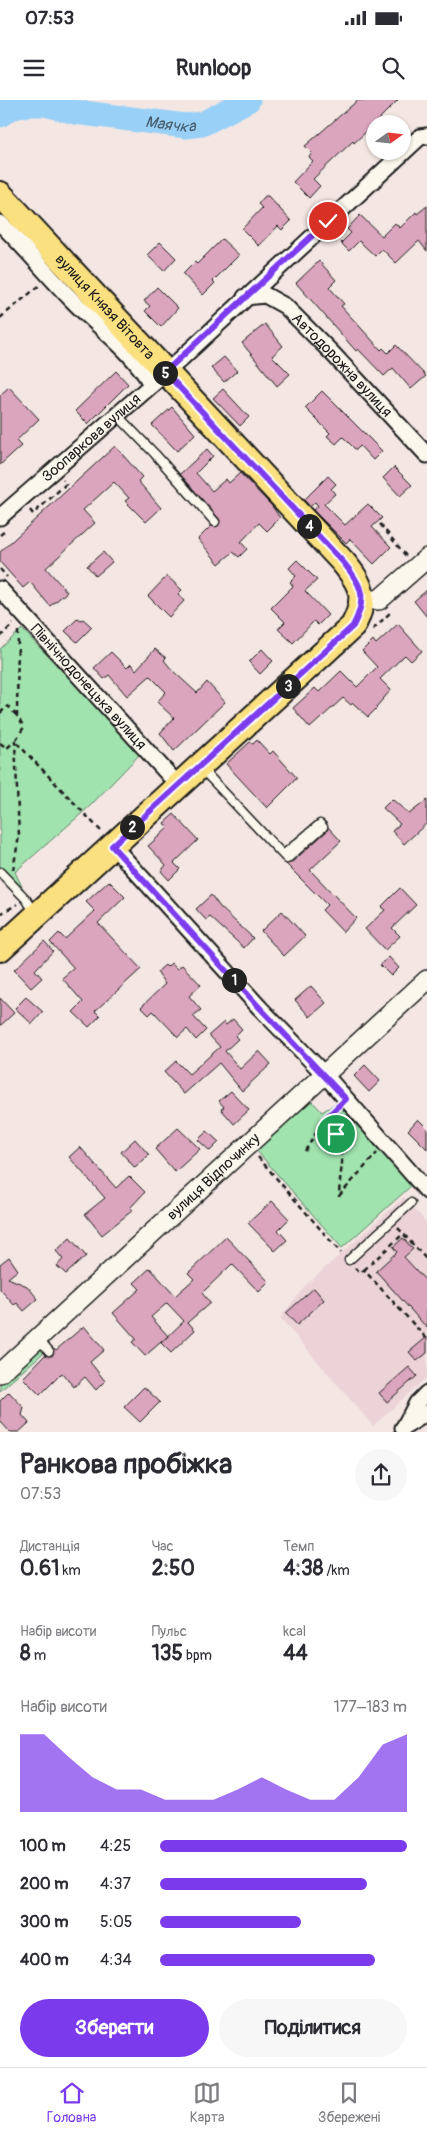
<!DOCTYPE html>
<html lang="uk">
<head>
<meta charset="utf-8">
<style>
  :root { --surface:#fff; --page:#f7f7f7; --text:#2b2b33; --muted:#7c7c81; --line:#e1e1e2; --accent:#7c3aed }
  body { margin:0; font-family:Pangolin,sans-serif; background:var(--page); color:var(--text); height:100vh; display:flex; flex-direction:column; font-size:19px; white-space:nowrap }
  * { box-sizing:border-box; margin:0 }
  p { font-size:16px; color:var(--muted) }
  .icon { flex:none; width:28px; height:28px; fill:none; stroke:currentColor; stroke-width:2; stroke-linecap:round; stroke-linejoin:round }
  .map { position:relative; height:1332px; overflow:hidden }
  .details { display:flex; flex-direction:column; background:var(--surface); flex:1 }
  .details>* { flex:none }
  .needle { width:32px; rotate:75deg }
  .tools { position:absolute; left:366px; top:15px; display:grid; gap:10px }
  .tools a { display:grid; place-items:center; width:45px; height:45px; border-radius:50%; background:var(--surface); box-shadow:0 1px 4px #0004; font-size:25px }
  .pin { position:absolute; display:grid; place-items:center; width:42px; height:42px; color:#fff; margin:-21px; border:2px solid #fff; border-radius:50%; box-shadow:0 1px 5px #0007 }
  .km { position:absolute; width:25px; height:25px; margin:-12px; border-radius:50%; background:#222; color:#fff; font-size:14px; line-height:25px; text-align:center }
  .round { display:grid; place-items:center; flex:none; width:52px; height:52px; border-radius:26px; background:var(--page) }
  .headline { display:flex; align-items:center; justify-content:space-between; height:85px; padding:0 20px }
  h1 { font-size:28px; font-weight:700; line-height:38px }
  .metrics { display:grid; grid-template-columns:repeat(3,1fr); gap:8px; height:85px; padding:5px 20px }
  .metrics div { display:grid; align-content:center }
  .metrics b { font-size:21px; font-weight:700 }
  .metrics small { font-size:14px; font-weight:400 }
  .metrics p { font-size:14px }
  .chart { height:140px; padding:10px 20px }
  .chart p { display:flex; justify-content:space-between }
  .chart svg { width:100%; height:90px; margin-top:5px; fill:var(--accent); opacity:.7 }
  .button { display:flex; gap:10px; margin-top:auto; padding:10px 20px }
  .button a { flex:1; height:58px; border-radius:30px; background:var(--accent); color:#fff; font-size:20px; font-weight:700; line-height:58px; text-align:center }
  .button a+a { background:var(--page); color:var(--text) }
  ul { padding:0 20px; list-style:none; font-size:16px }
  li { display:grid; grid-template-columns:80px 60px 1fr; align-items:center; height:38px }
  li i { height:12px; border-radius:6px; background:var(--accent) }
  .status { display:flex; justify-content:space-between; align-items:center; height:35px; padding:0 25px; background:var(--surface); direction:ltr }
  .status svg { height:14px; fill:currentColor }
  header { display:flex; justify-content:space-between; align-items:center; height:65px; padding:0 20px; background:var(--surface); font-size:22px; font-weight:700 }
  .menu { display:flex; justify-content:space-around; align-items:center; height:70px; border-top:1px solid var(--line); background:var(--surface); font-size:14px; color:var(--muted) }
  .menu a { display:grid; justify-items:center; gap:2px }
  .menu .selected { color:var(--accent) }
  .map>svg:first-child { display:block }
</style>
</head>
<body>
<div class="status"><b>07:53</b><svg viewBox="0 0 49 12"><path d="M0 12V9h3v3zM5 12V6h3v6zM10 12V3h3v9zM15 12V0h3v12zM26 1h20v11H26zM47 4h2v5h-2z"/></svg></div>
<header><svg class="icon" aria-label="menu" viewBox="0 0 24 24"><path d="M4 6h16M4 12h16M4 18h16"/></svg>Runloop<svg class="icon" aria-label="search" viewBox="0 0 24 24"><circle cx="10" cy="10" r="6"/><path d="M15 15l6 6"/></svg></header>
<div class="map">
<svg width="427" height="1332" viewBox="0 0 427 1332">
  <rect width="100%" height="100%" fill="#f4e7e3"/>
  <filter id="ink" filterUnits="userSpaceOnUse"><feTurbulence type="fractalNoise" baseFrequency=".02" numOctaves="2"/><feDisplacementMap in="SourceGraphic" scale="10" xChannelSelector="R" yChannelSelector="G"/><feConvolveMatrix kernelMatrix="1 2 1 2 8 2 1 2 1" color-interpolation-filters="sRGB"/></filter>
  <g filter="url(#ink)">
    <path fill="#ecd3d8" d="M404,1097L427,1123V1277L373,1326L280,1218L306,1185Z"/>
    <path fill="#a0e3ae" stroke="#5e8065" d="M22,529L141,653L89,707L15,772L24,791L17,796L0,779V549Z
      M311,1000L322,1012L337,1003L411,1086L342,1148L256,1050Z
      M38,1244L44,1252L0,1291V1278Z"/>
    <g fill="none" stroke-linecap="round" stroke-linejoin="round">
      <path stroke="#98d0f7" stroke-width="25" id="s1" d="M0,15L10,8L26,4H45L75,12L186,26L202,24L248,0"/>
    </g>
    <path fill="#daa5bd" stroke="#1c1c1c" d="M358,0H398L368,30L354,43L353,41L313,79L320,86L309,98L293,82L313,61L309,57L312,53L305,46Z
      M265,96H268L291,121L282,130L278,126L259,146L242,129L262,108L258,104Z
      M427,106V151L419,141L396,163L382,149L375,156L359,141L349,151L341,143L351,133L347,129L360,115L382,136L395,123L400,128L416,112L417,114Z
      M222,139L239,155L213,181L215,183L203,195L183,174L195,162L197,164Z
      M160,142L176,158L164,171L147,155Z
      M319,161L336,180L329,187L344,204L341,206L381,250L383,248L388,253L396,245L426,276L411,289L393,268L384,276L358,249L356,251L296,183Z
      M157,187L178,208L161,227L145,211L150,206L144,201Z
      M265,224L283,246L272,256L290,274L277,286L242,243Z
      M224,257L237,271L224,282L211,268Z
      M116,271L128,284L88,324L75,311Z
      M9,287L39,319L16,341L21,346L0,365V295Z
      M223,289L249,317L240,326L213,298Z
      M322,291L382,351L373,360L360,346L356,350L343,337L336,344L327,336L330,333L305,308Z
      M172,307L195,334L177,351L152,325Z
      M115,346L142,377L138,381L161,408L146,422L125,401L129,398L114,382L83,410L95,423L46,468L67,492L50,506L30,482L23,488L0,462V452Z
      M207,349L213,356L196,373L212,391L226,379L229,383L240,373L272,406L280,418L267,431L259,423L241,442L247,449L239,457L233,452L219,464L198,439L211,426H218L220,420L180,374Z
      M394,367L412,385L400,396L383,378Z
      M328,376L336,384L331,389L335,394L324,404L345,425L368,404L382,418L372,427L391,447L374,464L350,439L346,443L313,410L318,406L315,402L310,407L304,400Z
      M103,452L112,462L96,476L87,466Z
      M297,460L317,480L305,491L328,515L318,525L314,521L293,543L278,529L285,522L271,508L293,486L290,482L296,476L289,468Z
      M167,476L182,490L178,494L184,501L169,517L148,496Z
      M427,490V517L414,501Z
      M78,518L81,520L83,519L92,527L77,542L65,531Z
      M398,524L422,551L411,561L405,555L380,579L391,590L376,607L377,608L368,617L353,603L351,605L343,598L310,628L293,608L315,588L319,592L341,571L357,587L377,567L362,551L373,540L376,544Z
      M155,549L166,558L164,560L172,570L197,593L207,582L225,602L174,651L160,633L174,618L157,602L166,592L150,576L127,596L109,575L104,579L94,568L111,552L127,568L131,564L136,570Z
      M262,549L273,561L260,574L249,562Z
      M257,640L270,654L273,651L297,678L267,708L226,664L250,642L253,644Z
      M392,699L409,714L427,700V723L404,744L392,731L400,724L383,708Z
      M174,714L198,740L174,763L180,769L169,780L161,771L166,765L148,746L168,728L164,723Z
      M328,727L341,741L310,770L356,818L343,832L322,810L327,805L286,764L291,763L327,731Z
      M109,781L125,797L98,823L141,869L95,911L100,916L89,927L73,912L83,902L62,878L74,868L50,842L59,833L65,839L95,811L86,802Z
      M400,788L416,805L392,828L400,836L385,850L365,829L385,810L381,807Z
      M211,795L220,807L253,838L244,848L210,817L206,820L196,809Z
      M282,811L305,836L284,856L261,831Z
      M44,841L53,851L35,870L42,878L31,888L14,870Z
      M389,857L399,868L391,876L380,865Z
      M171,863L177,869L182,865L201,885L189,896L201,910L193,916L206,930L196,940L187,929L178,937L153,911L149,915L141,907L165,884L157,872L165,865L167,867Z
      M311,886L326,903L310,917L295,900Z
      M26,897L43,912L32,924L15,908Z
      M0,898L14,913L0,926Z
      M233,919L242,929L235,936L238,939L225,951L240,969L259,951L271,964L242,991L219,963L184,994L164,972L176,961L189,974L220,947L209,935L224,922L226,925Z
      M365,965L380,981L369,992L354,976Z
      M231,991L249,1010L234,1024L221,1009L224,1007L219,1001Z
      M418,1019L427,1028V1049L408,1030Z
      M178,1028L200,1049L175,1072L155,1049Z
      M207,1031L219,1042L210,1051L198,1040Z
      M135,1039L149,1055L135,1068L121,1052Z
      M80,1047L116,1088L129,1076L145,1092L130,1108L133,1110L102,1135L85,1114L105,1098L69,1057Z
      M272,1101L289,1119L278,1130L287,1140L275,1151L248,1123Z
      M226,1137L269,1182L259,1192L232,1164L202,1193L210,1203L188,1222L195,1230L171,1253L161,1243L184,1221L167,1203L151,1217L168,1236L145,1256L132,1242L136,1239L113,1213L140,1189L134,1183L150,1168L175,1196L194,1179L188,1173Z
      M70,1138L86,1156L66,1174L57,1166L63,1159L56,1151Z
      M403,1138L413,1149L404,1157L427,1182V1228L376,1171L397,1152L393,1147Z
      M9,1157L18,1170L8,1178L27,1186L38,1199L24,1211L17,1203L14,1205L0,1189V1164Z
      M314,1188L324,1200L297,1225L286,1213Z
      M84,1226L104,1250L90,1262L105,1281L96,1290L85,1277L74,1287L62,1273L40,1295L23,1278L45,1255L52,1256L54,1248L56,1250Z
      M427,1237V1253L417,1261L409,1252Z
      M409,1267L417,1276L387,1302L379,1293Z
      M144,1287L160,1302L140,1322L124,1307Z
      M9,1292L24,1308L22,1315L29,1323L19,1332H10L0,1321V1301Z"/>
    <g fill="none" stroke-linecap="round" stroke-linejoin="round">
      <defs>
        <path id="service" d="M117,315L155,354L215,422
          M201,668L287,759L323,727L320,724L283,755
          M0,772L26,799L36,814
          M349,1160L411,1103
          M38,1238L49,1251"/>
        <g id="minor">
          <path d="M0,123C26,148 48,176 73,201C100,229 132,250 151,284"/>
          <path id="s2" d="M245,197L265,195L285,206L332,253L427,355"/>
          <path id="s3" d="M0,417L171,268L420,37L427,36"/>
          <path id="s4" d="M0,489L179,686"/>
          <path d="M112,745L260,908L325,975L427,1091"/>
          <path d="M404,1327L417,1303L427,1293"/>
          <path d="M403,1328L427,1313"/>
        </g>
        <g id="tertiary">
          <path d="M362,500H379L427,458"/>
          <path id="s5" d="M0,1273C142,1142 284,1011 427,880"/>
        </g>
        <g id="primary">
          <path id="s6" d="M0,94L343,462C362,485 368,497 353,526L0,849"/>
        </g>
      </defs>
      <use href="#service" stroke="#1c1c1c" stroke-width="11"/>
      <use href="#minor" stroke="#1c1c1c" stroke-width="19"/>
      <use href="#tertiary" stroke="#1c1c1c" stroke-width="22"/>
      <use href="#primary" stroke="#1c1c1c" stroke-width="28"/>
      <path stroke="#1c1c1c" stroke-width="2.5" stroke-dasharray="5 4" stroke-linecap="butt" d="M0,218L40,185
        M30,410L33,414L66,384L63,380
        M380,424L406,456
        M0,435L5,431
        M0,469L7,477
        M373,529L391,512
        M18,531L17,616L24,627L15,641L101,731
        M0,537L13,524
        M0,613L8,606L16,615
        M0,643L7,648L15,641L19,736L13,770
        M0,814L18,804
        M325,1019C351,1054 340,1058 339,1097
        M305,1051L325,1019L336,1009
        M258,1057L341,1153
        M339,1096L377,1053
        M398,1128L427,1160
        M355,1168L360,1173L364,1170L427,1239
        M364,1170L403,1134"/>
      <use href="#service" stroke="#fbf7ec" stroke-width="8"/>
      <use href="#minor" stroke="#fbf7ec" stroke-width="15"/>
      <use href="#tertiary" stroke="#fbf7ec" stroke-width="19"/>
      <use href="#primary" stroke="#fbe080" stroke-width="24"/>
    </g>
  </g>
  <g fill="none" stroke-linecap="round" stroke-linejoin="round" filter="url(#ink)">
    <defs>
      <path id="route" d="M328,121L165,272L343,462C362,485 368,497 353,526L112,746L260,908L346,999L325,1019L336,1034"/>
    </defs>
    <use href="#route" stroke="#fff" stroke-width="10"/>
    <use href="#route" stroke="#7c3aed" stroke-width="6"/>
  </g>
  <g text-anchor="middle" stroke-width="4" stroke-linejoin="round" paint-order="stroke">
    <g font-size="15" fill="#1c1c1c" stroke="#fbf7ec">
      <text dy="5" stroke="none"><textPath href="#s6" startOffset="154">вулиця Князя Вітовта</textPath></text>
      <text dy="5" stroke="none"><textPath href="#s2" startOffset="125">Автодорожна вулиця</textPath></text>
      <text dy="5" stroke="none"><textPath href="#s3" startOffset="121">Зоопаркова вулиця</textPath></text>
      <text dy="5" stroke="none"><textPath href="#s4" startOffset="132">Північнодонецька вулиця</textPath></text>
      <text dy="5" stroke="none"><textPath href="#s5" startOffset="290">вулиця Відпочинку</textPath></text>
    </g>
    <g font-size="16" font-style="italic" fill="#475b69" stroke="#fbf7ec">
      <text dy="6" stroke="none"><textPath href="#s1" startOffset="175">Маячка</textPath></text>
    </g>
  </g>
</svg>
<div class="tools">
<a><svg class="needle" viewBox="-14 -14 28 28"><path d="M0-13l5 13h-10z" fill="#e53935"/><path d="M0 13l5-13h-10z" fill="#7c7c81"/></svg></a>
</div>
<div class="pin" style="left:336px;top:1034px;background:#1e9e55"><svg class="icon" aria-label="arrive" viewBox="0 0 24 24"><path d="M6 21V4h12l-3 4 3 4H6"/></svg></div>
<div class="pin" style="left:328px;top:121px;background:#d93025"><svg class="icon" aria-label="check" viewBox="0 0 24 24"><path d="M5 12l5 5 9-10"/></svg></div>
<b class="km" style="left:234px;top:880px">1</b>
<b class="km" style="left:132px;top:727px">2</b>
<b class="km" style="left:288px;top:586px">3</b>
<b class="km" style="left:309px;top:426px">4</b>
<b class="km" style="left:165px;top:273px">5</b>
</div>
<section class="details">
<div class="headline"><div><h1>Ранкова пробіжка</h1><p>07:53</p></div><a class="round"><svg class="icon" aria-label="share" viewBox="0 0 24 24"><path d="M12 15V3M7 8l5-5 5 5M5 13v7h14v-7"/></svg></a></div>
<div class="metrics">
<div><p>Дистанція</p><b>0.61<small> km</small></b></div>
<div><p>Час</p><b>2:50</b></div>
<div><p>Темп</p><b>4:38<small> /km</small></b></div>
</div>
<div class="metrics">
<div><p>Набір висоти</p><b>8<small> m</small></b></div>
<div><p>Пульс</p><b>135<small> bpm</small></b></div>
<div><p>kcal</p><b>44</b></div>
</div>
<div class="chart"><p><span>Набір висоти</span>177–183 m</p>
<svg viewBox="0 0 160 44" preserveAspectRatio="none"><path d="M0 44V6L10 6L20 17L30 27L40 33L50 33L60 38L70 38L80 38L90 33L100 27L110 33L120 38L130 38L140 27L150 11L160 6V44z"/></svg>
</div>
<ul>
<li><b>100 m</b>4:25<i style="width:100%"></i></li>
<li><b>200 m</b>4:37<i style="width:84%"></i></li>
<li><b>300 m</b>5:05<i style="width:57%"></i></li>
<li><b>400 m</b>4:34<i style="width:87%"></i></li>
</ul>
<div class="button"><a>Зберегти</a><a>Поділитися</a></div>
</section>
<nav class="menu">
<a class="selected"><svg class="icon" aria-label="home" viewBox="0 0 24 24"><path d="M3 11l9-7 9 7M6 9v11h12V9"/></svg>Головна</a>
<a><svg class="icon" aria-label="map" viewBox="0 0 24 24"><path d="M3 6l6-2 6 2 6-2v14l-6 2-6-2-6 2zM9 4v14M15 6v14"/></svg>Карта</a>
<a><svg class="icon" aria-label="saved" viewBox="0 0 24 24"><path d="M7 4h10v16l-5-4-5 4z"/></svg>Збережені</a>
</nav>
</body>
</html>
